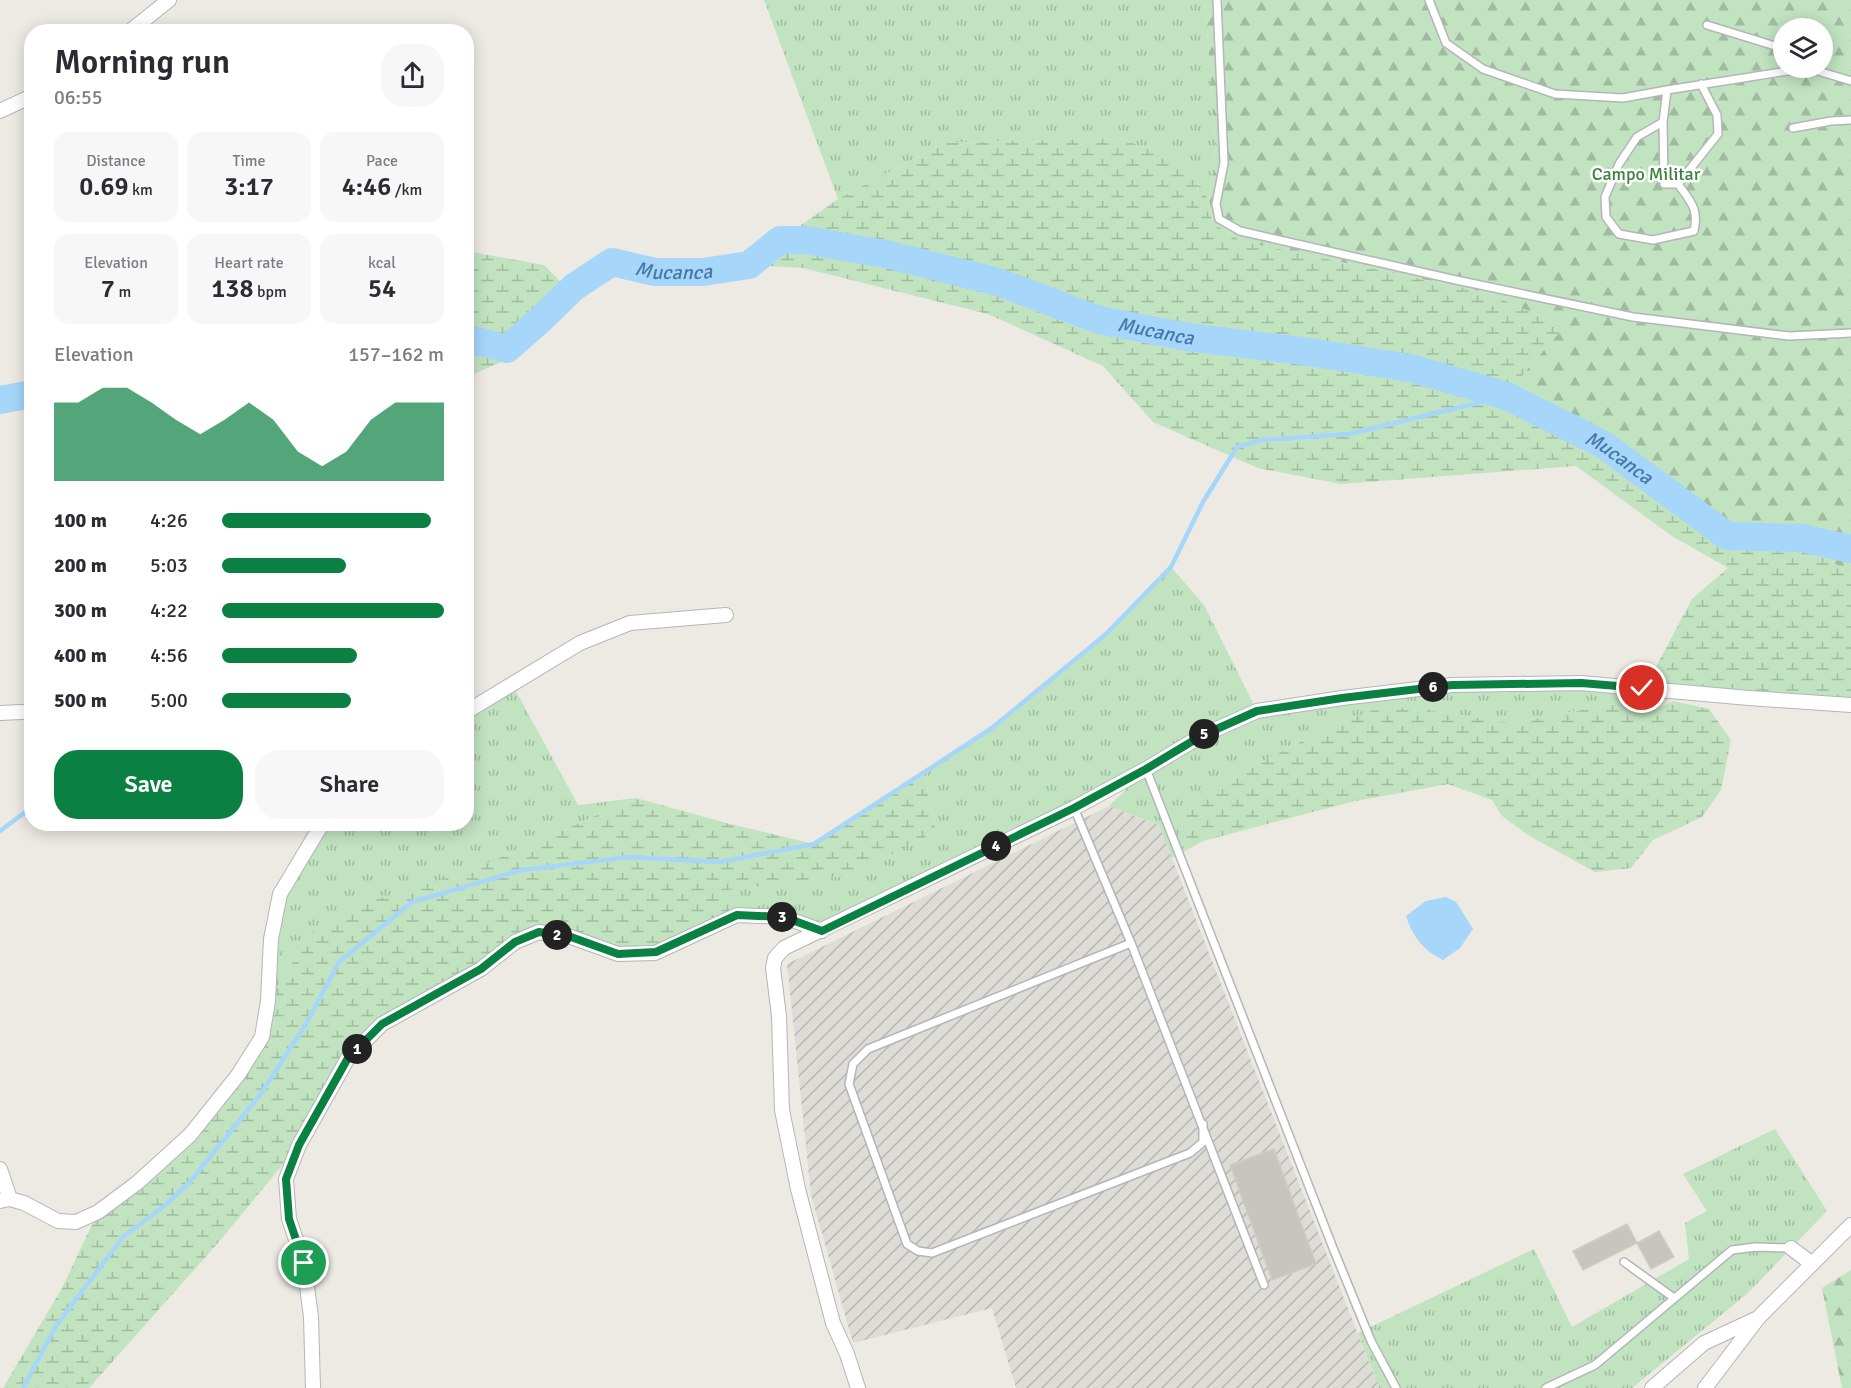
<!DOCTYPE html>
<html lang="en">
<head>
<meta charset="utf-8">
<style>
  :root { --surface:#fff; --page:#f7f7f7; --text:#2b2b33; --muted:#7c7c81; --accent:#0b8043 }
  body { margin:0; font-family:Signika,sans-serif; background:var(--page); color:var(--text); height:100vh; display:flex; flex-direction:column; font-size:22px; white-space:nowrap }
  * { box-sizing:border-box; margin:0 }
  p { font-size:20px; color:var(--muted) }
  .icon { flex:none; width:33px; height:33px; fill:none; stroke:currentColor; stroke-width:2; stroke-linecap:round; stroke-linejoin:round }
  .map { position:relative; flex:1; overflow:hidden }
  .panel { position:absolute; left:24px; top:24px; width:450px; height:807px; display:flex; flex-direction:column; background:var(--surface); border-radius:24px; box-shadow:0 3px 15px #0003 }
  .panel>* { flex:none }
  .tools { position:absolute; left:1773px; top:18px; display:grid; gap:12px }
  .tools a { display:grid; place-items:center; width:60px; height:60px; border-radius:50%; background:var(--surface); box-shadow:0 3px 15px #0003; font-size:30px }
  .pin { position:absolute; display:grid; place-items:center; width:51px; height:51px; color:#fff; margin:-26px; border:3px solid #fff; border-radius:50%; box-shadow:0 2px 6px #0007 }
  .km { position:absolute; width:30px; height:30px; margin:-15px; border-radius:50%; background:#222; color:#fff; font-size:16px; line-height:30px; text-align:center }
  .round { display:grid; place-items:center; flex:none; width:63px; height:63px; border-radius:24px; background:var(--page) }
  .summary { display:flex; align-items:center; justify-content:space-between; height:102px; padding:0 30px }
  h1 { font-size:33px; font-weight:600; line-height:45px }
  .metrics { display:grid; grid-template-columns:repeat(3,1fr); gap:9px; height:102px; padding:6px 30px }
  .metrics div { display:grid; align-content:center; border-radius:15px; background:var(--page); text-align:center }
  .metrics b { font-size:26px; font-weight:600 }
  .metrics small { font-size:16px; font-weight:400 }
  .metrics p { font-size:16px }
  .chart { height:168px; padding:12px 30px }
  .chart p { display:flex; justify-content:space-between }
  .chart svg { width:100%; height:108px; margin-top:6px; fill:var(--accent); opacity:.7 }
  .primary-button { display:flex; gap:12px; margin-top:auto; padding:12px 30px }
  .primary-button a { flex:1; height:69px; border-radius:24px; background:var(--accent); color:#fff; font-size:24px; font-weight:600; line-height:69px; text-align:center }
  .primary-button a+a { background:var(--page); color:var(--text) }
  ul { padding:0 30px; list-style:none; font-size:20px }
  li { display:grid; grid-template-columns:96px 72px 1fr; align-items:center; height:45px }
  li i { height:15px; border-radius:8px; background:var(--accent) }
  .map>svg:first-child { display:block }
</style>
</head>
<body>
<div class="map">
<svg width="1851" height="1388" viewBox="0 0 1851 1388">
  <defs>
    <pattern id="industrial-furrows" width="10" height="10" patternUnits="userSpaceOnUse" patternTransform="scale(1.5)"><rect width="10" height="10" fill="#dedcd7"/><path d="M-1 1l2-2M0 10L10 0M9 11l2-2" fill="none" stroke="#b7b6b2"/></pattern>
    <pattern id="grass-tufts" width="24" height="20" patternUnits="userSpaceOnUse" patternTransform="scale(1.5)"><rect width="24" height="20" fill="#c1e3c0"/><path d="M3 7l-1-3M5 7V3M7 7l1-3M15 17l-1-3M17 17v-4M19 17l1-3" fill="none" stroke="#a0bb9f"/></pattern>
    <pattern id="forest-firs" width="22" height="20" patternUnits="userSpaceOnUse" patternTransform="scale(1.5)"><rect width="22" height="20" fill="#c1e3c0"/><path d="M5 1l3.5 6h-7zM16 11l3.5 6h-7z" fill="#a0bb9f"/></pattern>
    <pattern id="wetland-marsh" width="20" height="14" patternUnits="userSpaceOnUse" patternTransform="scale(1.5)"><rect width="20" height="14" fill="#c1e3c0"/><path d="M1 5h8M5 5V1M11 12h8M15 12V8" fill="none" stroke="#a0bb9f"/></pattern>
  </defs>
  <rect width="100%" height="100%" fill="#eceae2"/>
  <path fill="url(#industrial-furrows)" d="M1109,806L1159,825L1379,1388H1016L992,1308L853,1343L811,1195L787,964Z"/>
  <path fill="url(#grass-tufts)" d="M764,0H1205L1216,155L1209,200L1171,159L1120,138L944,143L838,199Z
    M1171,567L1204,605L1257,711L1452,685L1662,689L1655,710L1633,700L1513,723L1446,713L1384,706L1327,728L1227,780L1188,813L1172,858L1159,825L1109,806L1144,772L822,931L710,892L850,875L936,832L924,771L992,728L1105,635Z
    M512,684L578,805L636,798L472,870L360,906L268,1001L280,894L322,824H466L467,712Z
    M1775,1129L1827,1211L1748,1293L1632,1388H1379L1358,1333L1534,1249L1572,1327L1689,1259L1685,1223L1707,1211L1683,1174Z"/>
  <path fill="url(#forest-firs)" fill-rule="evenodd" d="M1205,0H1851V576L1801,538L1727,536L1604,445L1507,396L1529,367L1564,327L1488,293L1241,241L1212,223L1209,200L1216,155ZM1784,28H1822V68H1784Z
    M1851,1270V1388H1842L1822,1288Z"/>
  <path fill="url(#wetland-marsh)" d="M1120,138L1181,163L1209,200L1212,223L1241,241L1488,293L1564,327L1529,367L1507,396L1604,445L1727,536L1801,538L1851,576V705L1642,688L1650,678L1692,599L1728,568L1672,536L1576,466L1341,484L1258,468L1153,422L1103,366L988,314L803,268L749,265L780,240L838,199L944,143Z
    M466,251L544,265L570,291L501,362L467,377Z
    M1633,700L1655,710L1673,701L1709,709L1731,740L1721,790L1702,817L1653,840L1631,868L1595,872L1528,835L1502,816L1492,800L1448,784L1351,802L1203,841L1172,858L1188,812L1227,780L1327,728L1384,706L1446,713L1513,723Z
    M924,771L936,832L850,875L712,892L784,917L737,915L655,953L618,954L539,932L382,1024L348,1058L299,1145L217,1244L89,1388H3L62,1288L98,1212L190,1135L262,1037L268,1001L312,932L365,903L472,870L636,798L730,824L814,844Z"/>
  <path fill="#a6d6f9" d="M1446,897L1456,902L1473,929L1460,948L1443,960C1424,951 1412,936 1406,916L1426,901Z"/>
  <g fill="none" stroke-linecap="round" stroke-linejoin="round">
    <path stroke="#a6d6f9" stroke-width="4.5" d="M0,831L32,807
      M23,1388L56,1326L123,1237L164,1206L189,1183L260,1095L306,1024L339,962L412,902L522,870L629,857L720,862L814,844L992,728L1105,635L1171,567L1203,502L1237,447L1261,440L1349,434L1507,396"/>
    <g stroke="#a6d6f9" stroke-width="28">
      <path id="s1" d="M466,338L507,349L539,321L574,287L612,262L655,272H703L749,265L780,240H805L885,254L998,282L1099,320L1187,337L1302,351L1410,368L1507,396L1604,445L1727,536L1801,538L1851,549"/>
      <path d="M0,400L32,394"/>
    </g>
  </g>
  <path fill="#c8c5c0" stroke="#d1ccc1" stroke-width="1.5" d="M1274,1149L1316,1264L1272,1280L1230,1165Z
    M1627,1224L1637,1243L1583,1270L1573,1251Z
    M1659,1231L1674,1257L1651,1269L1637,1243Z"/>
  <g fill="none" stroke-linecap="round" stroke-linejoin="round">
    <defs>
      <path id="lane" d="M1217,0L1224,163L1216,204L1219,219L1240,231L1456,280L1633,317L1789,336L1851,333
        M1429,0L1446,43L1483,69L1555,94L1623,98L1667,90
        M1707,25L1775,46L1784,52
        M1808,68L1851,81
        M1663,122L1664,184H1678L1718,134L1717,115L1701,84
        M1793,128L1831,121L1851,120
        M1678,184C1691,202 1699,209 1694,231L1653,240L1619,234L1606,217L1605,197L1619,164L1637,137L1663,122L1667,90L1807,68
        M1146,769L1333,1248L1371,1341L1396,1388
        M1074,808L1131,943L1264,1285
        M1131,943L868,1049L853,1064L849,1084L907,1244L918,1251L932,1253L1190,1153L1203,1142V1124
        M1624,1262L1674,1298
        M1546,1388L1595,1365L1732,1250L1756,1247L1791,1248"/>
      <path id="street" d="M129,32L169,0
        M0,111L32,96
        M466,712L580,643L630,623L726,615
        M0,713L22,712
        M0,1169L10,1199
        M0,1201L10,1199L24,1203L58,1221L76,1222L98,1212L137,1183L190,1135L238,1075L262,1037L268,1001L271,939L280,894L322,824
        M1791,1248L1811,1263
        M313,1388L311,1317L304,1263L289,1219L286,1179L299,1145L348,1058L382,1024L481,969L515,942L539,932L571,937L618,954L655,953L737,915L784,917L822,931
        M858,1388L847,1354L833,1323L798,1189L782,1110L779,1016L773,968L775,958L784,948L1074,808L1146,769L1201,736L1257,711L1342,698L1452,685L1581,683L1749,698L1851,705
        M1652,1388L1704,1343L1758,1318
        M1705,1388L1759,1317L1851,1225"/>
    </defs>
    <use href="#lane" stroke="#b3b5b9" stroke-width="10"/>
    <use href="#street" stroke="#b3b5b9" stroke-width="16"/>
    <use href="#lane" stroke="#fff" stroke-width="7"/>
    <use href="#street" stroke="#fff" stroke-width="14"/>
  </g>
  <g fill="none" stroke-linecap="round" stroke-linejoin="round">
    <defs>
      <path id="route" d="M304,1263L289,1219L286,1179L299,1145L348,1058L382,1024L481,969L515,942L539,932L571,937L618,954L656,952L737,915L784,917L822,931L1074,808L1146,769L1201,736L1257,711L1342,698L1452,685L1581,683L1642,688"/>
    </defs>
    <use href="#route" stroke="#fff" stroke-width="12"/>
    <use href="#route" stroke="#0b8043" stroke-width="8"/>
  </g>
  <g text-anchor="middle" stroke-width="5" stroke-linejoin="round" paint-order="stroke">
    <g font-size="18" fill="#3a823d" stroke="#fff">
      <text x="1646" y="180">Campo Militar</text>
    </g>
    <g font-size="20" font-style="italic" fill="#4578a9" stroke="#fff">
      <text dy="7" stroke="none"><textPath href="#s1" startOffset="242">Mucanca</textPath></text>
      <text dy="7" stroke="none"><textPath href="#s1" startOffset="746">Mucanca</textPath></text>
      <text dy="7" stroke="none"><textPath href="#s1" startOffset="1232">Mucanca</textPath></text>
    </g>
  </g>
</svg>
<div class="tools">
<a><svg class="icon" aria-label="layers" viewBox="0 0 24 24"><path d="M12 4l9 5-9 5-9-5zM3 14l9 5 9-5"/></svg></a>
</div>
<div class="pin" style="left:304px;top:1263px;background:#1e9e55"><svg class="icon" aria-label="arrive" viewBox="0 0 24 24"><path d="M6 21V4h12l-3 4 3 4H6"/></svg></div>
<div class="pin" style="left:1642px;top:688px;background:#d93025"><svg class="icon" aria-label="check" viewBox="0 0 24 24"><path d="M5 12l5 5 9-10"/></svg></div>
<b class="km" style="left:357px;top:1049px">1</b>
<b class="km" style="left:557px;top:935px">2</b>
<b class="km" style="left:782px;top:917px">3</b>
<b class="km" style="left:996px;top:846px">4</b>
<b class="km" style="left:1204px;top:734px">5</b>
<b class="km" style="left:1433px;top:687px">6</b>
<section class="panel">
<div class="summary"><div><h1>Morning run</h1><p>06:55</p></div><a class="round"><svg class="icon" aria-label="share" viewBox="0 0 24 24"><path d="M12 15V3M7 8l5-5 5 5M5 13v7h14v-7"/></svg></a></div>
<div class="metrics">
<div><p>Distance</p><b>0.69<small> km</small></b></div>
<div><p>Time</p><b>3:17</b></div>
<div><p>Pace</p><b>4:46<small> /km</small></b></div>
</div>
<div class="metrics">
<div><p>Elevation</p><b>7<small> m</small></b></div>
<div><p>Heart rate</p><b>138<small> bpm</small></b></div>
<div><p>kcal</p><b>54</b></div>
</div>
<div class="chart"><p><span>Elevation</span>157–162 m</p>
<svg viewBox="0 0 160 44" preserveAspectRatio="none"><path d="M0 44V12L10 12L20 6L30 6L40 12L50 19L60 25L70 19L80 12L90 19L100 32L110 38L120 32L130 19L140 12L150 12L160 12V44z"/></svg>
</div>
<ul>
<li><b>100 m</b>4:26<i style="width:94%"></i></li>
<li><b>200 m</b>5:03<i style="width:56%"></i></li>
<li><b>300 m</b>4:22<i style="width:100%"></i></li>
<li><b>400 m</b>4:56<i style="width:61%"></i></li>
<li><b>500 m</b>5:00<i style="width:58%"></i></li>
</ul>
<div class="primary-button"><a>Save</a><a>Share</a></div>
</section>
</div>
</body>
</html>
